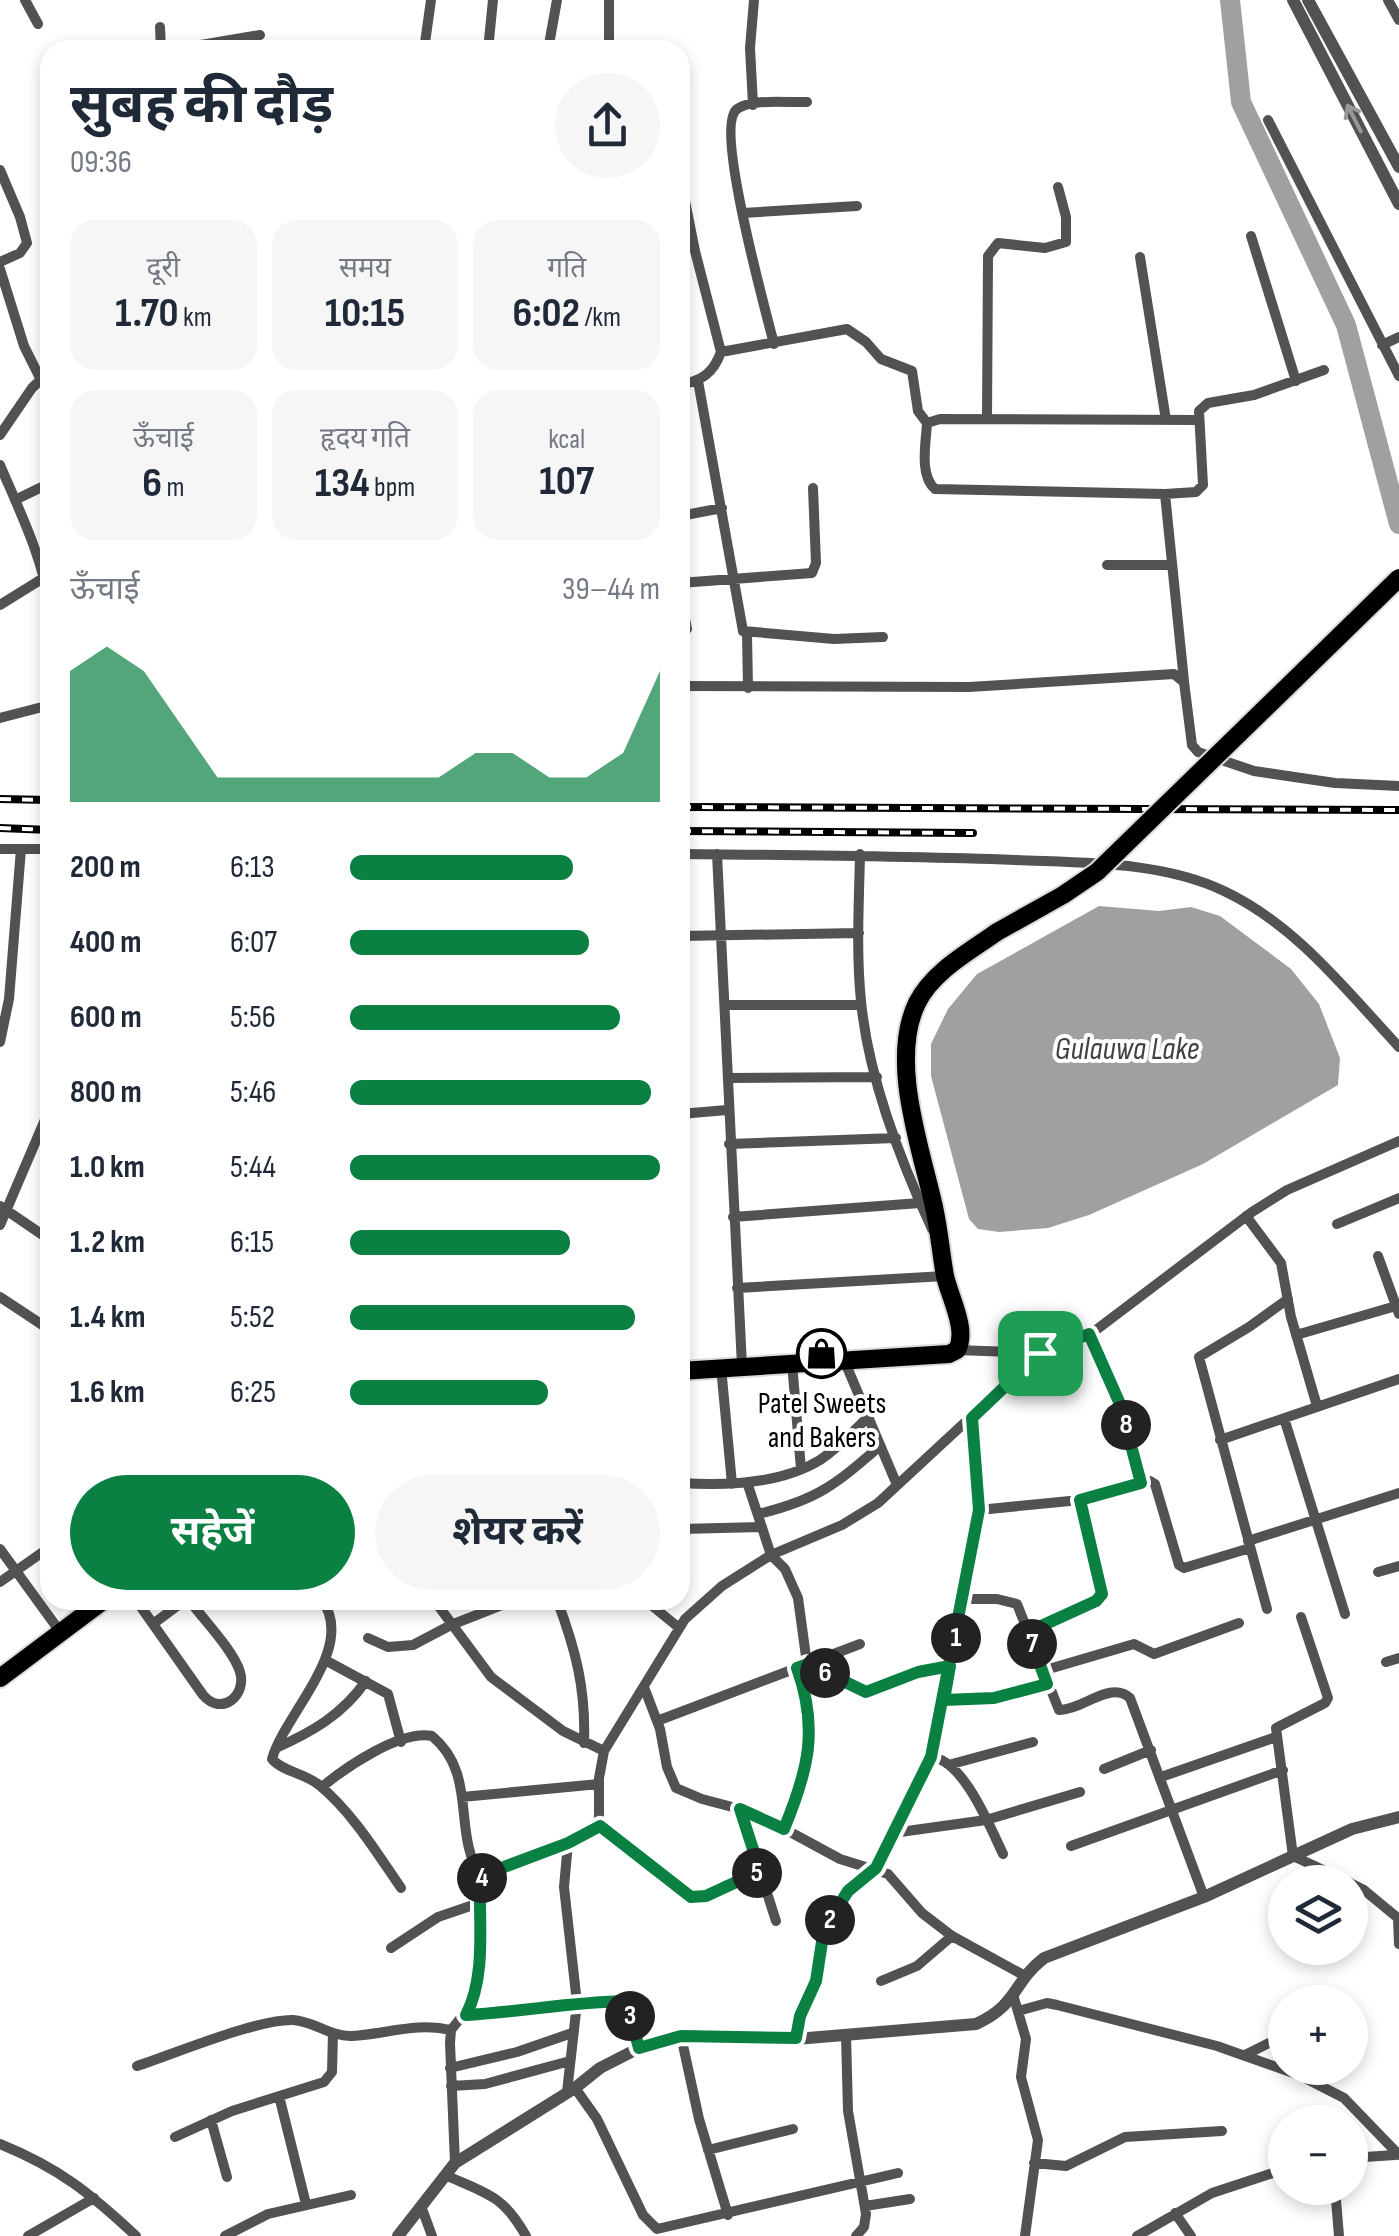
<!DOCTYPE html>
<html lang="hi">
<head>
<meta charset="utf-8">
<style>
  :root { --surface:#fff; --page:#f6f6f7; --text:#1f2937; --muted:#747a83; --accent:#0b8043 }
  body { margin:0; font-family:"Sofia Sans Condensed","Noto Sans Devanagari",sans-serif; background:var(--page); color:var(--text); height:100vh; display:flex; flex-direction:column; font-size:38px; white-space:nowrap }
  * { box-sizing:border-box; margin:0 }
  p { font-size:32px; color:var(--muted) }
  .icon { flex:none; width:55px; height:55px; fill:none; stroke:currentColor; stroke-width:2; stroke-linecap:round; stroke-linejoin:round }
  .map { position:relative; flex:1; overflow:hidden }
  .sheet { position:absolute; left:40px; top:40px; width:650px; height:1570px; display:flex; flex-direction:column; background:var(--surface); border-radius:30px; box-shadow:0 5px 15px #0003 }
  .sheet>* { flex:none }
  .controls { position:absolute; left:1268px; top:1865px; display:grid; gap:20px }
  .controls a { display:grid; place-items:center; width:100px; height:100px; border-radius:50%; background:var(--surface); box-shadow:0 5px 15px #0003; font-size:50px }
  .pin { position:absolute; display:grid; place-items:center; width:85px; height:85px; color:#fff; margin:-42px; border-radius:20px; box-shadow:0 5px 15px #0006 }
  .km { position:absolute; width:50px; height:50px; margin:-25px; border-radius:50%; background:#222; color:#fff; font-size:28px; line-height:50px; text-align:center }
  .round { display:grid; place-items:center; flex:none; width:105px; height:105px; border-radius:52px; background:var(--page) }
  .overview { display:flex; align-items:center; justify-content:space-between; height:170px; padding:0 30px }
  h1 { font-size:55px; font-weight:700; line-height:75px }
  .figures { display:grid; grid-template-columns:repeat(3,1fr); gap:15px; height:170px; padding:10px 30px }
  .figures div { display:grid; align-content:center; border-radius:25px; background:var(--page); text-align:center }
  .figures b { font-size:42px; font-weight:700 }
  .figures small { font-size:28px; font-weight:400 }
  .figures p { font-size:28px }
  .chart { height:280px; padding:20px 30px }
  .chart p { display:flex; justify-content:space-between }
  .chart svg { width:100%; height:180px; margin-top:10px; fill:var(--accent); opacity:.7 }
  .action { display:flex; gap:20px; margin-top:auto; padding:20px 30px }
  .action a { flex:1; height:115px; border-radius:60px; background:var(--accent); color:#fff; font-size:40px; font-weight:700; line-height:115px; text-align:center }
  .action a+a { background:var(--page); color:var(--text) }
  ul { padding:0 30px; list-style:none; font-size:32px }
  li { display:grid; grid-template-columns:160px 120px 1fr; align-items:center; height:75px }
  li i { height:25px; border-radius:12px; background:var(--accent) }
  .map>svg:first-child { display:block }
</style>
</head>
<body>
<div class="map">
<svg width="1399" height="2236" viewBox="0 0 1399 2236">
  <rect width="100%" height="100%" fill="#fff"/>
  <path fill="#a0a0a0" d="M1099,906L1159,911L1191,907L1220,916L1291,969L1319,1004L1340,1058L1338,1085L1203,1164L1089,1215L1048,1228L999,1232L978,1229L969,1219L931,1076V1044L948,1009L977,974Z"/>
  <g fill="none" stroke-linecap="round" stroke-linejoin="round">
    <path stroke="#a0a0a0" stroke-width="20" d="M1230,0L1241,102L1346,325L1399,524"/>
    <defs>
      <path id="primary" d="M680,1371L949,1354L957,1350C968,1330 950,1298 945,1276C941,1253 939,1230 934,1207C921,1148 889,1061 917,1003C933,971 969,952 997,932
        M0,1678L104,1600"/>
    </defs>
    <use href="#primary" stroke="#dbdbdb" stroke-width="22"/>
    <path stroke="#525252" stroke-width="10" d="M25,0L38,24
      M1388,0L1399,20
      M160,27L161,50
      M171,50L260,35
      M424,50L431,0
      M488,50L493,0
      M548,50L557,0
      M609,50V0
      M753,105L750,48L754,0
      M1268,120L1399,376
      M0,170L20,217L27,243L20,253L0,262
      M680,176L695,251L721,352L847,329L866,342L881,359L912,371L918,411L927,423
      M743,213L857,206
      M1251,236L1296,381
      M1140,257L1166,420
      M0,269L24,346L40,378
      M774,344C766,312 714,126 737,109C753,98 788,103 807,102
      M1382,345L1399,337
      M698,381L743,631L834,639L883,637
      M680,385C702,380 713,374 721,352
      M987,419L988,256L998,243L1045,248L1066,242V217L1058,187
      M0,435L32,388L50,371
      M0,465C20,512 43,558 50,609
      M1165,494L935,489C919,475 926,443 927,423L940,419L1198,420
      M15,500L50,483
      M680,516L722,508
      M1107,565H1172
      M680,583L812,573L816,563L813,488
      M680,595L687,629
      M0,605L45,577
      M747,634L748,688
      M1184,681L1165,494L1196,492L1203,485L1199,411L1208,403L1254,395L1324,370
      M680,686L969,687L1174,674L1184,682L1192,745L1198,752L1254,771L1335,783L1399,786
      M0,718L50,705
      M0,849H50
      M680,854C792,855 903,856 1015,860C1083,863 1161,861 1224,891C1296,925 1346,990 1399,1047
      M717,854L742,1366
      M860,854C859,903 856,952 861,1001C868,1075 901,1162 932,1229
      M680,936L859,933
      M726,1005H861
      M0,1042L9,999L21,849
      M729,1078L877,1077
      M680,1114L727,1110
      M729,1144L896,1138
      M0,1206L50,1240
      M1246,1216L1281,1263L1291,1317L1317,1406
      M733,1217L920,1203
      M1337,1224L1399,1198
      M0,1225L50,1108
      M1378,1256L1399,1314
      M737,1288L945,1276
      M0,1297L50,1330
      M1089,1334L1120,1404L1141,1483
      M1296,1335L1396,1306
      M957,1350L1040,1353L1096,1330L1252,1212L1287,1190L1399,1141
      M844,1360L897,1485
      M792,1363L801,1469
      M721,1367L732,1484
      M1284,1418L1345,1614
      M1220,1440L1399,1379
      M747,1482L771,1555L785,1569L798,1598L807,1664L866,1692L918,1672L950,1666
      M680,1483C724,1486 781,1484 820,1460C838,1448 853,1432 868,1417
      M979,1510L1080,1500L1150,1481L1155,1484L1179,1565L1184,1568L1250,1548
      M758,1514C817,1500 835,1485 880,1446
      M680,1529L762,1527
      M1248,1541L1399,1493
      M0,1549L61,1633
      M1378,1572L1399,1566
      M0,1582L50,1547
      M962,1599H997L1017,1604L1059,1710C1083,1710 1110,1680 1130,1698L1204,1897
      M136,1600L203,1695C222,1717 247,1695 240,1672C234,1651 203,1619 189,1600
      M322,1600C357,1648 285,1713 272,1759C283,1772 305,1773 319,1785C352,1812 377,1853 401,1888
      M434,1600L491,1677L563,1731L604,1751
      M557,1600C576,1650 586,1690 584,1743
      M645,1600L678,1627
      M1267,1609L1199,1357L1249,1327L1288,1299
      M1301,1617L1328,1698L1325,1703L1276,1728L1293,1856L1349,1882
      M153,1624L185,1600
      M1028,1632L1101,1597L1080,1500
      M368,1638L388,1647L413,1645L451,1625L515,1600
      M325,1660L388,1694L401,1742
      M1386,1662L1399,1658
      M1042,1671L1134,1644L1154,1654L1239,1623
      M644,1687L660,1729L667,1767L676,1788L702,1799L755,1813L840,1859L888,1874L922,1913L952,1936L1025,1976
      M944,1700L994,1697L1047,1684
      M657,1721L860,1644
      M276,1748C312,1732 342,1715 366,1681
      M931,1757C963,1759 990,1827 1003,1854
      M952,1764L1033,1742
      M1104,1769L1151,1750
      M1161,1777L1276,1737
      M322,1787C346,1767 400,1730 432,1736C479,1775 451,1834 482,1878
      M462,1797L599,1784
      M740,1809L776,1921
      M599,1826L691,1897L706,1896L761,1871
      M785,1829C808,1772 819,1729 797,1669
      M893,1833L986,1820L1080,1792
      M1071,1846L1283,1770
      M1350,1883L1364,1890L1399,1919
      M1398,1919L1399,1944
      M391,1948L438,1917L479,1903
      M881,1981L917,1966L952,1936
      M1014,1998L1026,2039L1021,2077L1038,2140L1025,2236
      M1018,2011L1047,2003L1057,2005L1217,2046L1299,2075L1344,2098L1399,2155
      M466,2015C520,2012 572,2002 626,2001L639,2047
      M846,2035L848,2111L866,2214L864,2227L856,2236
      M681,2036L699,2119L728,2215
      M796,2039L800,2016L816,1981L824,1929L848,1891L876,1868L931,1757L979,1510L972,1418
      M1245,2055L1285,2035
      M137,2066C174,2054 257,2019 293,2020C314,2021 331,2037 352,2036C386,2034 417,2022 451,2030
      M450,2068L517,2052L572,2033
      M451,2086L485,2084L570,2061
      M575,2088L597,2119L643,2215L657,2229L898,2173
      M567,2092L577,2003L564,1887L568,1843
      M279,2096L306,2204
      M211,2120L227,2177
      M175,2137L232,2111L324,2082L332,2072L333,2033
      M0,2144C59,2168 90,2193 136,2236
      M708,2150L793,2129
      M1350,2158L1395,2155
      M455,2163L450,2043L451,2030L474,2001L482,1878L590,1834L599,1826V1778L604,1751L685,1619L722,1586L771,1555L842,1525L878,1503L1040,1353
      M1034,2163L1066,2166L1125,2137L1222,2131
      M445,2175C486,2193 503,2195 526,2236
      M1335,2188L1339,2236
      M421,2206L432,2236
      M865,2206L910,2199
      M1175,2213L1191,2236
      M28,2236L94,2198
      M225,2236L268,2214L351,2195
      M1137,2236L1212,2193L1285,2169"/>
    <path stroke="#525252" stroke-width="12" d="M1293,0L1399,204
      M1308,0L1399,167
      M398,2236L455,2163L575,2088L600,2068L643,2046L681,2036L796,2039L976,2024C1019,2004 1012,1983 1044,1958L1204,1897L1352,1829L1399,1817"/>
    <use href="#primary" stroke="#000" stroke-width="18"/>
    <defs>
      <path id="rail" d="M0,799L50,800
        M680,807L1399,810
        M0,828L50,830
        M680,831L973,833"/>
    </defs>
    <use href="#rail" stroke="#000" stroke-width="8"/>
    <use href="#rail" stroke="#fff" stroke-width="4" stroke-dasharray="11" stroke-linecap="butt"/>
    <defs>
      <path id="primary-bridge" d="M997,932L1063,895L1097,872L1399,578"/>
    </defs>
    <use href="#primary-bridge" stroke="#dbdbdb" stroke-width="22" stroke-linecap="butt"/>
    <use href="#primary-bridge" stroke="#000" stroke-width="18"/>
  </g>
  <defs><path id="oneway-shaft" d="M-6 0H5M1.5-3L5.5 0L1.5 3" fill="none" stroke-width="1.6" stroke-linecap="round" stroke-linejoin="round" transform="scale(2.5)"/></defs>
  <use stroke="#979797" href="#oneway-shaft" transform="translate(1354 118) rotate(-117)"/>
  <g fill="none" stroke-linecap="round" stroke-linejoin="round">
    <defs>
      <path id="route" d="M1040,1353L972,1418L979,1510L931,1757L876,1868L848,1891L824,1929L816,1981L800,2016L796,2038L681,2036L639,2048L626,2001C572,2002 520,2012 466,2015C486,1977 479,1925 480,1884L488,1873L568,1843L600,1826L691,1897L706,1896L760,1871L740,1809L784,1829C808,1771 819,1729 797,1668L808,1664L866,1692L918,1672L950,1666L944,1700L994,1698L1047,1684L1028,1632L1096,1601L1102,1594L1080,1500L1141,1483L1120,1404L1089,1334L1040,1353"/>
    </defs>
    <use href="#route" stroke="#fff" stroke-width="20"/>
    <use href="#route" stroke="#0b8043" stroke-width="12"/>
  </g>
  <defs>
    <symbol id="shop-ring" viewBox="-11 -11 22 22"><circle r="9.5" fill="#fff" stroke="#000" stroke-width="1.5"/><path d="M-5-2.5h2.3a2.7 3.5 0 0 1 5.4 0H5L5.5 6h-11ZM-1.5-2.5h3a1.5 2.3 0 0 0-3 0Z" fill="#000"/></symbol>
  </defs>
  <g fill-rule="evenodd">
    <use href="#shop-ring" x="794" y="1326" width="55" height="55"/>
  </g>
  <g text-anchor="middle" stroke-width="8" stroke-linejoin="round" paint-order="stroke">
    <g font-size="30" fill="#000" stroke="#fff">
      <text x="822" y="1413">Patel Sweets<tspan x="822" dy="34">and Bakers</tspan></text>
    </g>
    <g font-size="32" font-style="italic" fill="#414141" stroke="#fff">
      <text x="1127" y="1059">Gulauwa Lake</text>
    </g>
  </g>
</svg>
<div class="controls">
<a><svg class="icon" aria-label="layers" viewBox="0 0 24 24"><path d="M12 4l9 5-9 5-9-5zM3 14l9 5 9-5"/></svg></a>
<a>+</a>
<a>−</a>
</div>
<div class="pin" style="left:1040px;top:1353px;background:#1e9e55"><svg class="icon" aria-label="arrive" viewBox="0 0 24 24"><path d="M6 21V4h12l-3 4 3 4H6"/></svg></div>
<b class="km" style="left:956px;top:1638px">1</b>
<b class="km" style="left:830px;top:1920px">2</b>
<b class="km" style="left:630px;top:2016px">3</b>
<b class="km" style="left:482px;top:1878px">4</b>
<b class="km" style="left:757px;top:1873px">5</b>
<b class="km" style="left:825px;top:1673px">6</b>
<b class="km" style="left:1032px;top:1644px">7</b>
<b class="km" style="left:1126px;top:1425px">8</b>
<section class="sheet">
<div class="overview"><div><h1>सुबह की दौड़</h1><p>09:36</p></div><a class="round"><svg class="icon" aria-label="share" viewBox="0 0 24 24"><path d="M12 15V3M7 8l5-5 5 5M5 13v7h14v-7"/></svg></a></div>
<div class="figures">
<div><p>दूरी</p><b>1.70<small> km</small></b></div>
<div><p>समय</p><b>10:15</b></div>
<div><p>गति</p><b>6:02<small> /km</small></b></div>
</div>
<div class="figures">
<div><p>ऊँचाई</p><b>6<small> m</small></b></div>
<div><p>हृदय गति</p><b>134<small> bpm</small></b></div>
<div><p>kcal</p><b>107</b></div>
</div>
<div class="chart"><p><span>ऊँचाई</span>39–44 m</p>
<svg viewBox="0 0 160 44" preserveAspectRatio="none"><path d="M0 44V12L10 6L20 12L30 25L40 38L50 38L60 38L70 38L80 38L90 38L100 38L110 32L120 32L130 38L140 38L150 32L160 12V44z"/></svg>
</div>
<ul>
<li><b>200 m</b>6:13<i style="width:72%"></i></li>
<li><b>400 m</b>6:07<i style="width:77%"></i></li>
<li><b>600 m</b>5:56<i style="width:87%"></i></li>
<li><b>800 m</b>5:46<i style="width:97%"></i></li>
<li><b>1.0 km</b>5:44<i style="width:100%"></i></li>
<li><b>1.2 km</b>6:15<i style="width:71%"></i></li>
<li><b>1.4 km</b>5:52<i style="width:92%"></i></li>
<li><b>1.6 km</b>6:25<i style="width:64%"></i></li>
</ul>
<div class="action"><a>सहेजें</a><a>शेयर करें</a></div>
</section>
</div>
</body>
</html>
